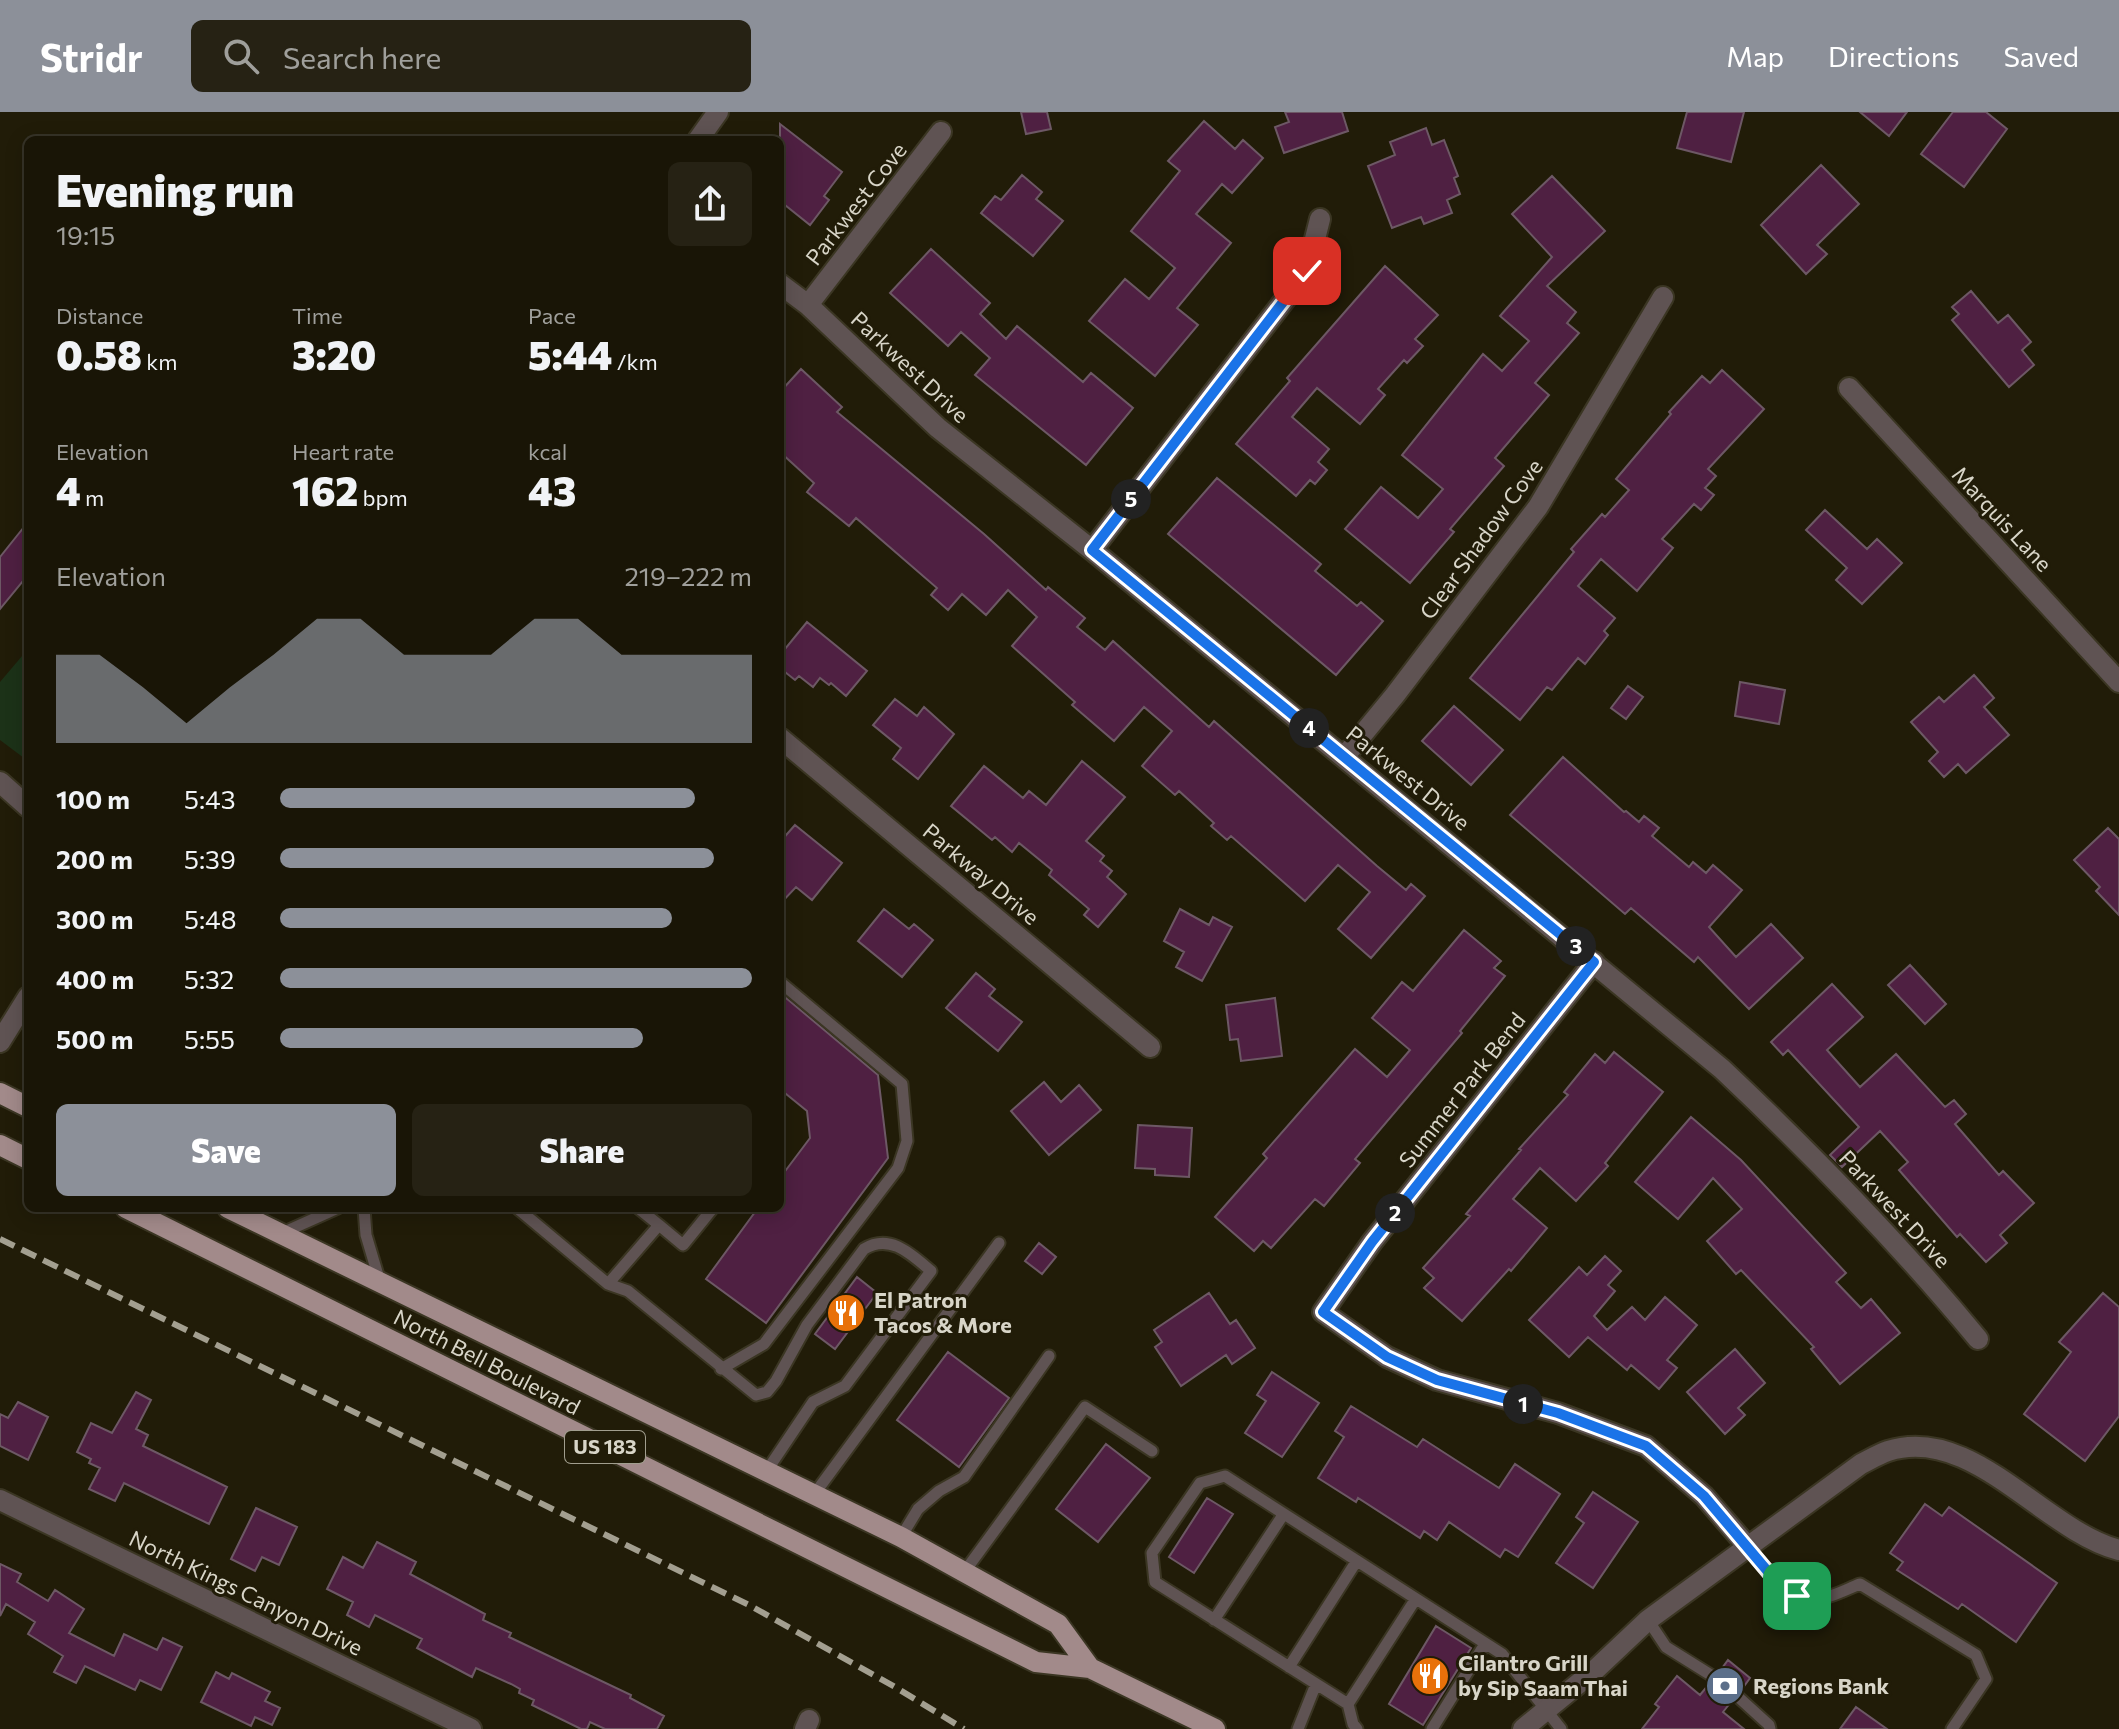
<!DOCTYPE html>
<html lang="en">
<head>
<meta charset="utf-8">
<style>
  :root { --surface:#191506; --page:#262214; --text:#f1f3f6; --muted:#9f9f9b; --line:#373428; --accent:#8c9099 }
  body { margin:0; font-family:Commissioner,sans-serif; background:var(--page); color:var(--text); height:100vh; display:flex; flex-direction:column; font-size:30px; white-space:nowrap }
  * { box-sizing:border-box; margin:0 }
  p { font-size:26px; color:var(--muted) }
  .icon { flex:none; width:44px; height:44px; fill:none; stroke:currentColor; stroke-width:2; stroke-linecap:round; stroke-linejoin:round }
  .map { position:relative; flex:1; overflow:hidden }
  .drawer { position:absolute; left:24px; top:24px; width:760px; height:1076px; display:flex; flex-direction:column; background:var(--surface); border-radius:12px; box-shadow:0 4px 20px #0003,0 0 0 2px var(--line) }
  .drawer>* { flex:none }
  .pin { position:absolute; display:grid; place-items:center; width:68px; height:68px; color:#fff; margin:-34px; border-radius:16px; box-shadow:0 4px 12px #0006 }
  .km { position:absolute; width:40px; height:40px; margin:-20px; border-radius:50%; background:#222; color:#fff; font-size:22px; line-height:40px; text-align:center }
  .round { display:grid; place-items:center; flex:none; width:84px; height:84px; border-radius:12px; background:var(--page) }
  .summary { display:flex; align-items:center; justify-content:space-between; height:136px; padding:0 32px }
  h1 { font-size:44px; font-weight:800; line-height:60px }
  .stats { display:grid; grid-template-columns:repeat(3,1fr); gap:12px; height:136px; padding:8px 32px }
  .stats div { display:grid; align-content:center }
  .stats b { font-size:40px; font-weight:800 }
  .stats small { font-size:22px; font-weight:400 }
  .stats p { font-size:22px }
  .chart { height:224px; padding:16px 32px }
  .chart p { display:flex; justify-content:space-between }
  .chart svg { width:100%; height:144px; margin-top:8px; fill:var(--accent); opacity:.7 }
  .cta { display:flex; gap:16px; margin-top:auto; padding:16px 32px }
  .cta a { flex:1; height:92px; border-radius:12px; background:var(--accent); color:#fff; font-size:32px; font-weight:800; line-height:92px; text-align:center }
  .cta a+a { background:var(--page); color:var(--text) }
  ul { padding:0 32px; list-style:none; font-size:26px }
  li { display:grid; grid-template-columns:128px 96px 1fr; align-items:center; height:60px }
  li i { height:20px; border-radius:10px; background:var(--accent) }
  header { display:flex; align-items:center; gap:48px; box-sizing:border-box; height:112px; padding:0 40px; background:var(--accent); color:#fff }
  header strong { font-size:38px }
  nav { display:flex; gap:44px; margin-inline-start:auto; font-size:28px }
  .search { width:560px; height:72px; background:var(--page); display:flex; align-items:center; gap:20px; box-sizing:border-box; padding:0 28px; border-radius:12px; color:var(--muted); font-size:30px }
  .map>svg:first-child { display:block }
</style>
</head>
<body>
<header>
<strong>Stridr</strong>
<div class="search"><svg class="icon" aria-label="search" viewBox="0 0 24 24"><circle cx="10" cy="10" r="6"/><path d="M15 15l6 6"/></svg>Search here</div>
<nav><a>Map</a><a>Directions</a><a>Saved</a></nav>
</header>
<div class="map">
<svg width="2119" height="1617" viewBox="0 0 2119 1617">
  <rect width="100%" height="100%" fill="#211c08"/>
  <path fill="#1c3218" d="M28,537V649L0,628V570Z"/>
  <path fill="#4f2042" stroke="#6d5865" stroke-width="2" d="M1021,0H1047L1051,17L1026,22Z
    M1285,0H1342L1348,19L1284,41L1275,15L1289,10Z
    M1687,0H1744L1731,50L1677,36Z
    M1860,0H1907L1889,24Z
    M1953,0H1986L2007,17L1964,75L1921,42Z
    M1204,9L1235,37L1243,28L1263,46L1232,81L1222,72L1196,102L1231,131L1177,196L1198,213L1155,264L1089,209L1125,167L1149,187L1175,156L1131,119L1180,59L1168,49Z
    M780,12L842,60L824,84L829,88L810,113L780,89Z
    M1426,16L1432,33L1444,28L1458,64L1454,66L1460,82L1447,88L1452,101L1424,112L1421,105L1392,116L1368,54L1395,43L1390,30Z
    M1821,53L1859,92L1817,133L1827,142L1806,162L1761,113Z
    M1022,63L1042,80L1036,87L1063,109L1033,144L981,101L995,84L1001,88Z
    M1552,64L1605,119L1547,174L1576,200L1567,211L1579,221L1535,271L1549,283L1495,346L1504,354L1450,417L1454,420L1410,471L1345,417L1381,375L1418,406L1443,377L1402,343L1483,242L1502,259L1529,229L1500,204L1552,145L1512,102Z
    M931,137L990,191L980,202L1006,227L1017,214L1083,270L1091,261L1133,296L1086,353L975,263L990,246L961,220L948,234L890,181Z
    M1385,154L1438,203L1415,227L1423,234L1407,251L1404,248L1378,277L1385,283L1360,312L1317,276L1292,305L1329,337L1318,350L1327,358L1315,372L1310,368L1296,384L1236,332L1290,269L1287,266Z
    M1971,179L1998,211L2008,203L2031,230L2022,238L2034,253L2009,275L1952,208L1959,202L1952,195Z
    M801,257L842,295L837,300L984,422L1046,478L1048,475L1085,506L1077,515L1105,538L1113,529L1209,615L1214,609L1377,754L1406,778L1411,772L1425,784L1371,846L1338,817L1370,780L1338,753L1305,789L1231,724L1227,728L1211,714L1214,711L1179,679L1175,683L1142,654L1172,619L1144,595L1114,629L1072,593L1075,590L1012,534L1037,505L1008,478L986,503L962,482L948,498L931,483L937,476L856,406L849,414L807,380L814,371L780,340V280Z
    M1722,258L1764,297L1708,357L1716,364L1705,376L1714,383L1701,398L1694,392L1662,427L1673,436L1637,479L1601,447L1578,474L1615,506L1604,519L1608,523L1585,552L1578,546L1552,578L1547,575L1520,608L1470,566L1574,440L1571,437L1602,402L1605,405L1629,378L1616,367L1671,302L1669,300L1702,264L1710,271Z
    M1217,366L1321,452L1315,459L1357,494L1361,490L1383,509L1336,563L1168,422Z
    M1825,398L1867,437L1877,427L1902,451L1862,492L1836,468L1847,456L1806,418Z
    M28,410V463L0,497V445Z
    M807,510L867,559L846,584L831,571L829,573L820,566L813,575L799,564L795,568L780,556V543Z
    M1974,563L1994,586L1984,595L2009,623L1966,661L1958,652L1944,665L1929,649L1938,640L1911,610L1939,585L1944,590Z
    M1740,570L1785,578L1779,612L1735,604Z
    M1628,574L1643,585L1626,607L1611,596Z
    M895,587L917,604L924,595L954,622L918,667L893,647L901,636L873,613Z
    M1454,594L1503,638L1471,673L1422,629Z
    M1563,645L1624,700L1626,699L1639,710L1644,704L1659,716L1652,724L1689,755L1693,750L1706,761L1713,753L1742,778L1709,815L1736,845L1771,812L1803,846L1749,897L1698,845L1694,850L1631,796L1625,802L1510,703Z
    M1082,649L1125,685L1086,729L1104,744L1100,749L1112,759L1107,765L1126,782L1098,815L1084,803L1089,797L1049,763L1052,758L1019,731L1012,740L995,725L992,728L951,694L984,654L1023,686L1029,679L1046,693Z
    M795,713L842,751L812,788L796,775L780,792V730Z
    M2108,716L2119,727V803L2096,779L2100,775L2074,748Z
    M884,797L909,817L914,812L933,828L902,865L858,829Z
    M1180,797L1209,813L1213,805L1232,815L1202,869L1176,855L1184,840L1164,829Z
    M1464,818L1501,849L1494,856L1505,864L1460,919L1462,921L1355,1047L1360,1051L1324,1094L1315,1087L1271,1136L1263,1129L1254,1139L1215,1105L1267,1046L1263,1042L1355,937L1387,965L1410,938L1372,906L1402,870L1413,879Z
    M1910,853L1946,892L1925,912L1888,873Z
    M976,861L995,877L989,884L1022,910L998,939L946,896Z
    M1832,872L1863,905L1827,938L1834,946L1860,975L1896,942L1945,995L1954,988L1966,1002L1955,1012L1999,1063L2003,1059L2034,1091L2000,1123L2007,1131L1986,1150L1960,1122L1957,1125L1899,1058L1908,1050L1880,1019L1842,1055L1830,1043L1859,1015L1788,938L1783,943L1771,930Z
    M780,881L878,963L888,1046L766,1211L706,1167L758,1096H780V1066L810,1026L807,999L780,977Z
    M1275,886L1282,944L1241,949L1238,927L1230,928L1226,893Z
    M1614,940L1663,980L1605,1051L1608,1054L1576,1089L1540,1056L1513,1087L1547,1116L1511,1159L1509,1157L1462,1209L1424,1176L1434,1166L1423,1156L1470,1104L1466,1102L1521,1038L1519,1037L1568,983L1564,980L1595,942L1605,951Z
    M1044,970L1061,990L1079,973L1101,998L1049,1043L1011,999Z
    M1691,1005L1741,1048L1846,1161L1836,1170L1861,1196L1871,1187L1900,1221L1840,1272L1811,1237L1814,1235L1741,1158L1736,1162L1707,1129L1742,1097L1713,1066L1678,1107L1635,1070Z
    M1138,1013L1192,1016L1189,1065L1155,1063V1057L1135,1056Z
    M1039,1131L1056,1145L1042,1162L1025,1149Z
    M1605,1144L1621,1159L1608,1173L1615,1179L1594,1204L1607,1218L1632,1195L1645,1208L1665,1185L1697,1213L1667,1248L1677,1256L1659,1277L1631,1253L1627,1258L1588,1225L1569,1245L1529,1208L1579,1155L1587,1163Z
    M857,1165L877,1181L835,1237L815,1222Z
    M1209,1181L1230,1212L1236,1208L1255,1236L1232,1252L1226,1243L1181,1274L1155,1235L1162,1230L1154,1218Z
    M2103,1181L2119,1195V1304L2085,1349L2024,1302L2071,1240L2059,1230Z
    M1735,1237L1765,1271L1738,1296L1745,1303L1725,1322L1687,1280Z
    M948,1240L1009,1286L959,1355L897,1308Z
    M1272,1260L1319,1291L1282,1345L1245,1321L1266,1289L1257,1283Z
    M136,1280L151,1288L136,1317L148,1323L143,1334L227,1375L209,1412L124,1371L115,1389L89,1377L100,1356L89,1351L91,1347L77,1340L91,1311L112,1321Z
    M18,1290L48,1305L28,1348L0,1334V1302L8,1306Z
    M1351,1294L1417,1335L1423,1327L1499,1376L1515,1352L1560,1382L1518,1445L1505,1437L1500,1445L1449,1410L1437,1428L1424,1419L1420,1426L1358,1386L1356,1390L1318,1366L1344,1325L1335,1319Z
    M1106,1332L1150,1366L1098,1430L1056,1397Z
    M1593,1380L1638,1410L1593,1476L1556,1451L1584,1411L1576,1405Z
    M1207,1386L1233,1402L1194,1461L1169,1445Z
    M1925,1392L1942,1404L1949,1395L2057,1471L2016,1530L1962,1492L1958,1497L1897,1458L1903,1450L1890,1441Z
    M256,1396L297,1415L279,1453L262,1445L255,1459L231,1447Z
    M377,1430L416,1450L410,1462L485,1502L483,1508L511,1521L509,1525L631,1583L630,1586L664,1604L657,1617H605L590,1610L587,1617H581L532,1593L534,1588L519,1581L520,1577L511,1572L476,1556L472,1565L417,1536L422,1527L375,1503L369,1515L347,1503L353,1490L327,1477L343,1445L363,1456Z
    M0,1452L21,1462L17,1470L48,1489L55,1478L84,1497L69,1521L114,1544L124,1522L157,1538L163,1526L182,1535L161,1578L140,1568L135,1578L85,1554L76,1571L54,1560L63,1544L28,1522L35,1510L6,1492L0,1504Z
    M1436,1514L1471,1536L1423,1613L1389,1592Z
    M1728,1548L1750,1566L1742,1577L1734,1575L1729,1578L1728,1585L1731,1590L1723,1600L1744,1617H1642L1659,1595L1655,1592L1677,1564L1700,1583L1709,1572L1714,1573L1721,1570L1722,1565L1720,1559Z
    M216,1560L229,1567L232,1561L270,1580L265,1589L280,1596L272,1613L255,1605L251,1614L201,1590Z
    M1856,1595L1887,1617H1840Z"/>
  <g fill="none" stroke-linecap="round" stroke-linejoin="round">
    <defs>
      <path id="service" d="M364,1096L366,1123L380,1170
        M517,1096L608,1172L628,1179L756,1283L767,1280L776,1269L807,1213L864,1137C890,1121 911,1142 931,1159L845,1274L813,1290L766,1360
        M659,1113L683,1133L713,1096
        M280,1122L338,1096
        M608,1172L659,1113L638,1096
        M721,1257L764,1232L898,1056L907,1029L902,972L780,870
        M813,1384L999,1131
        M901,1425L918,1397L939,1379L964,1365L1049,1244
        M1748,1435C1766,1457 1784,1491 1817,1487C1831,1486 1847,1477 1860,1472L1976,1543L1986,1567L1952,1617
        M965,1459L1085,1295L1152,1339
        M1214,1508L1283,1403
        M1648,1508L1666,1535L1714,1565
        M1289,1555L1356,1450
        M1736,1583L1769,1613L1770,1617
        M1348,1592L1415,1488
        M1298,1617L1316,1572
        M1357,1617L1353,1612L1348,1592L1155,1470L1152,1441L1200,1371L1225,1364L1502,1542L1561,1617
        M1432,1617L1485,1532"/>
      <path id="minor" d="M780,172L808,193L938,316L1092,438L1722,957C1812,1042 1899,1131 1978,1227
        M808,193L941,20
        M1849,276L2119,570
        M1092,438L1307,159L1320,107
        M780,626L1150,935
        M1344,645L1395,583L1538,395L1663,185
        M0,670L28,695
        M1594,850L1372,1130L1323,1200L1387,1245L1437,1268L1558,1301L1646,1334L1704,1384L1748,1435
        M0,1388L471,1617
        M805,1617L809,1608
        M1523,1617L1595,1558L1648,1508L1861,1352C1869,1348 1879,1342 1888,1339C1972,1312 2043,1418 2119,1438"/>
      <path id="tertiary" d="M698,28L718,0
        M0,930L28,885"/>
      <path id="primary" d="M0,981L28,995
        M0,1033L28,1047
        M126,1096L1036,1550L1090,1556L1215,1617
        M228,1096L901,1425L1058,1512L1090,1556"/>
    </defs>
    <use href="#service" stroke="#3b3623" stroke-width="15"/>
    <use href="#minor" stroke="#3b3623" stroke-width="24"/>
    <use href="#tertiary" stroke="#3b3623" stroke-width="24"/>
    <use href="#primary" stroke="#3b3623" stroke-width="24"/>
    <use href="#service" stroke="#5f5353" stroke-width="11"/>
    <use href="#minor" stroke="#5f5353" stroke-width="20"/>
    <use href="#tertiary" stroke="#5f5353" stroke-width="20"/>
    <use href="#primary" stroke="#a28a8a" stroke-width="20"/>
    <path stroke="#a39f90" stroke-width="6" stroke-dasharray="16 8" stroke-linecap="butt" d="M0,1127L749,1493L895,1575L964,1617"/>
  </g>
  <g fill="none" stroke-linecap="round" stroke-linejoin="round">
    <defs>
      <path id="route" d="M1307,159L1092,438L1594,850L1372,1130L1323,1200L1387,1245L1437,1268L1558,1301L1646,1334L1704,1384L1781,1475L1797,1484"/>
    </defs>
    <use href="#route" stroke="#fff" stroke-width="16"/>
    <use href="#route" stroke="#1a73e8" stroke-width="10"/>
  </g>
  <defs>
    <symbol id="restaurant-disc" viewBox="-11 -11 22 22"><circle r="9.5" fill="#e8710a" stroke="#211c08"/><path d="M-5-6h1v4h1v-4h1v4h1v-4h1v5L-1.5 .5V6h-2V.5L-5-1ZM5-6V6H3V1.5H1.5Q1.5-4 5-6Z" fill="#fff"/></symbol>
    <symbol id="bank-disc" viewBox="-11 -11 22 22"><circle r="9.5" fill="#5c6f8a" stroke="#211c08"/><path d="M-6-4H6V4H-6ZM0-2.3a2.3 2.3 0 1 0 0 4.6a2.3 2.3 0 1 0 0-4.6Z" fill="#fff"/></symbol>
  </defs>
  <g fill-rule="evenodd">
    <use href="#restaurant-disc" x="824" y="1179" width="44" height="44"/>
    <use href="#restaurant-disc" x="1408" y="1542" width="44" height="44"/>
    <use href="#bank-disc" x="1703" y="1552" width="44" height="44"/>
  </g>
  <g text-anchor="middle" stroke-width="6" stroke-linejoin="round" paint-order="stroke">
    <rect fill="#211c08" stroke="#a19e8e" stroke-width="2" x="565" y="1319" width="80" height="32" rx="6"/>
    <g font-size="20" font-weight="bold" fill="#d8d5c8">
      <text x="605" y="1342">US 183</text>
    </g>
    <g font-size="22" fill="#d8d5c8" stroke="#211c08">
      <text transform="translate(856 92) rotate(-52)" y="8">Parkwest Cove</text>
      <text transform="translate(910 255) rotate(43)" y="8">Parkwest Drive</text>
      <text transform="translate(2002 407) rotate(47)" y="8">Marquis Lane</text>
      <text transform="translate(1481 427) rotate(-54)" y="8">Clear Shadow Cove</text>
      <text transform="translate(1408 666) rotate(39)" y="8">Parkwest Drive</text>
      <text transform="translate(981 762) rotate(40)" y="8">Parkway Drive</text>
      <text transform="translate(1462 978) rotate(-52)" y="8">Summer Park Bend</text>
      <text transform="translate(1895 1097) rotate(47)" y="8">Parkwest Drive</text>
      <text transform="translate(487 1250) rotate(27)" y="8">North Bell Boulevard</text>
      <text transform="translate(246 1481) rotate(26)" y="8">North Kings Canyon Drive</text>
    </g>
    <g font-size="22" font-weight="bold" fill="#d8d5c8" stroke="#211c08" text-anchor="start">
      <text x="874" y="1196">El Patron<tspan x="874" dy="25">Tacos &amp; More</tspan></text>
      <text x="1458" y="1559">Cilantro Grill<tspan x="1458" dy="25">by Sip Saam Thai</tspan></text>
      <text x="1753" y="1582">Regions Bank</text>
    </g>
  </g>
</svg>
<div class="pin" style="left:1797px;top:1484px;background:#1e9e55"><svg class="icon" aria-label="arrive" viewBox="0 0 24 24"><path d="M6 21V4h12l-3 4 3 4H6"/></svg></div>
<div class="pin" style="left:1307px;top:159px;background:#d93025"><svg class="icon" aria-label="check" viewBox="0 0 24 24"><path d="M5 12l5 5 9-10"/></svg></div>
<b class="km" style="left:1523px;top:1292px">1</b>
<b class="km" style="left:1395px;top:1101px">2</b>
<b class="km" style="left:1576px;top:834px">3</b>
<b class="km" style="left:1309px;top:616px">4</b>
<b class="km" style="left:1131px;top:387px">5</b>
<section class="drawer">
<div class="summary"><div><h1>Evening run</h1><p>19:15</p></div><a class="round"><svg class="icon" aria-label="share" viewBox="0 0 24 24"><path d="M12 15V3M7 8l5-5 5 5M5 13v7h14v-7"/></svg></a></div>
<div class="stats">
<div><p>Distance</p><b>0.58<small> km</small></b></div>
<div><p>Time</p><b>3:20</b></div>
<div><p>Pace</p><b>5:44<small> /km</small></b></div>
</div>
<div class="stats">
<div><p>Elevation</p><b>4<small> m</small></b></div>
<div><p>Heart rate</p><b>162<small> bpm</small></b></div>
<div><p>kcal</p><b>43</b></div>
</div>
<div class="chart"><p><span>Elevation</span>219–222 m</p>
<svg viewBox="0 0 160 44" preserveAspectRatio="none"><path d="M0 44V17L10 17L20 27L30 38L40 27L50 17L60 6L70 6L80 17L90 17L100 17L110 6L120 6L130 17L140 17L150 17L160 17V44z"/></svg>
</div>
<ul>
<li><b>100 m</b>5:43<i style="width:88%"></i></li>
<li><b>200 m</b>5:39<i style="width:92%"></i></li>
<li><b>300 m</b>5:48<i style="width:83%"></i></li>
<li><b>400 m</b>5:32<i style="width:100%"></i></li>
<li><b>500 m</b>5:55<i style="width:77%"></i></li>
</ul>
<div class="cta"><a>Save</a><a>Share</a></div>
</section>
</div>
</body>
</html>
